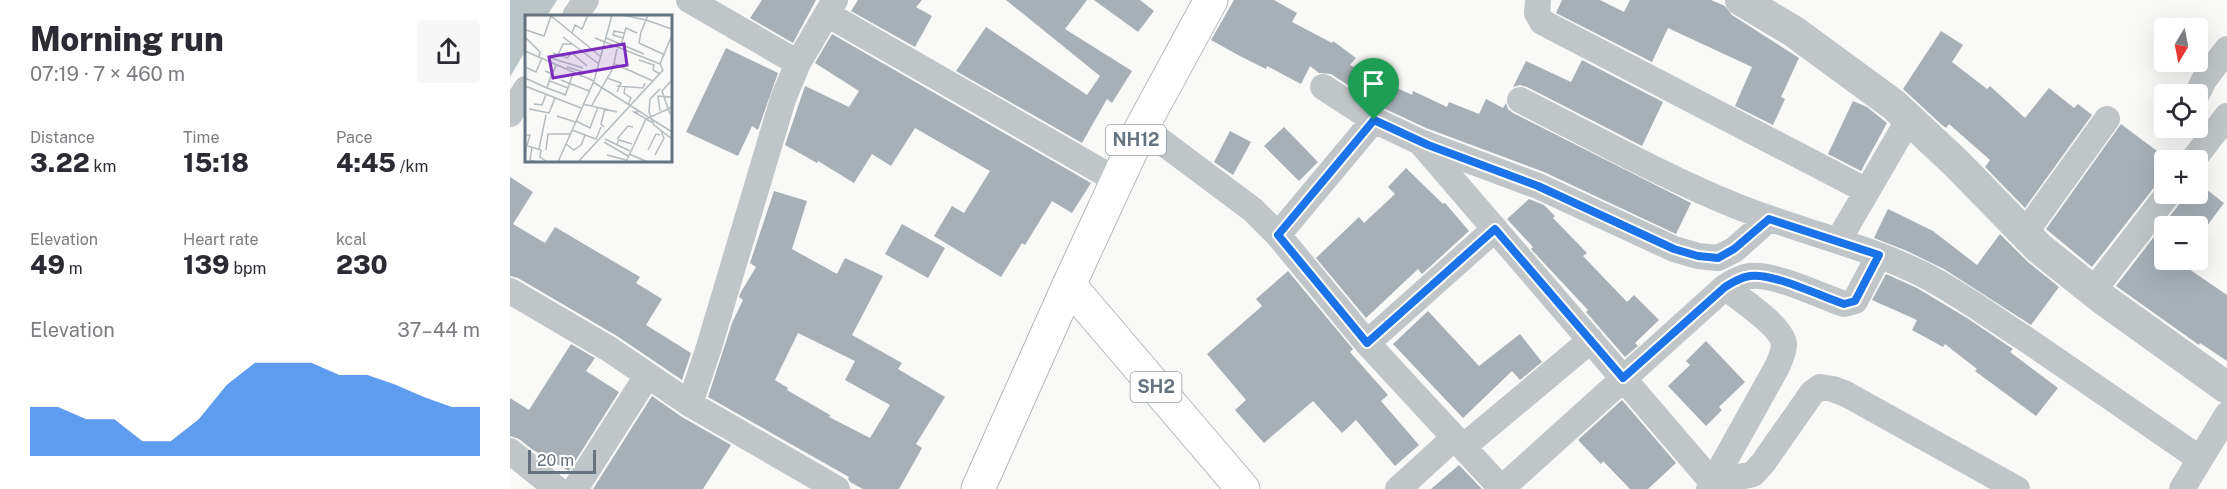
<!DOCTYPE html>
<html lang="en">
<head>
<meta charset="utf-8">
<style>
  :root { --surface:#fff; --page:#f7f7f7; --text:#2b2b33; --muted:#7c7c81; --accent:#1a73e8 }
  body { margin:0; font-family:"Public Sans",sans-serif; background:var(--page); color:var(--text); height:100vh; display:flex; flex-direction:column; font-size:22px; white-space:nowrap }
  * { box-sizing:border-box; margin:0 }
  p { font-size:20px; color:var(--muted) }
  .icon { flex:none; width:33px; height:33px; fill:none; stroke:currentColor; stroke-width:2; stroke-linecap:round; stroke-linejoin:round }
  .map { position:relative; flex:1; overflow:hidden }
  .details { display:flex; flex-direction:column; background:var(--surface); width:510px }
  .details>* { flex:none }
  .needle { width:39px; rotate:190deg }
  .fabs { position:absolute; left:1644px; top:18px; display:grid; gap:12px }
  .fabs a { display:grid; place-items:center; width:54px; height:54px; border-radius:6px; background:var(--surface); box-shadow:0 6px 24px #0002; font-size:30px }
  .scale { position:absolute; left:18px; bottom:15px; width:68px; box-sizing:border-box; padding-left:6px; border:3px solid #657480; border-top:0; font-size:16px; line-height:21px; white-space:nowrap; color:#657480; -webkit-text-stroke:4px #fff; paint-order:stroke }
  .pin { position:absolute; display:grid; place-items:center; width:51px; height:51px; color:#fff; margin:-62px -26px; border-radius:50% 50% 50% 0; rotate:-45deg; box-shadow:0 0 6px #0007 }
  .pin .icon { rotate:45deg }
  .round { display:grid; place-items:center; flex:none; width:63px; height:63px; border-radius:6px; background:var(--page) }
  .headline { display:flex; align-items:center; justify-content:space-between; height:102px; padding:0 30px }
  h1 { font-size:33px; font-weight:800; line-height:45px }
  .stats { display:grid; grid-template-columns:repeat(3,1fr); gap:9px; height:102px; padding:6px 30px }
  .stats div { display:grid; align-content:center }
  .stats b { font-size:26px; font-weight:800 }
  .stats small { font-size:16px; font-weight:400 }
  .stats p { font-size:16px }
  .chart { height:168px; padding:12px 30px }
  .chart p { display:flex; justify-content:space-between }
  .chart svg { width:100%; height:108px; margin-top:6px; fill:var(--accent); opacity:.7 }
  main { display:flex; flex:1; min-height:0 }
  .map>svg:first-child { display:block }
</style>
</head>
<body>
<main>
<section class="details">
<div class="headline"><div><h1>Morning run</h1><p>07:19 · 7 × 460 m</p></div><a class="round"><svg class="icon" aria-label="share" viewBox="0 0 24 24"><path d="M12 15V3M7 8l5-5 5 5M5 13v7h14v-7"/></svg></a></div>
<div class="stats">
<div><p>Distance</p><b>3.22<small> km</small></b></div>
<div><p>Time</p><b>15:18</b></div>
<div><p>Pace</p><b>4:45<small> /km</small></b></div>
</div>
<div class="stats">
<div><p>Elevation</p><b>49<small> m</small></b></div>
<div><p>Heart rate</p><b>139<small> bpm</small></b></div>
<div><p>kcal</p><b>230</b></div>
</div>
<div class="chart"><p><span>Elevation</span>37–44 m</p>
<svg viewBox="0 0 160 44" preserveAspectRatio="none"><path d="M0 44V24L10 24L20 29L30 29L40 38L50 38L60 29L70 15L80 6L90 6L100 6L110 11L120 11L130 15L140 20L150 24L160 24V44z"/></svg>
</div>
</section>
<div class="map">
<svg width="1717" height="489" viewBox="0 0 1717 489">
  <rect width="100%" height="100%" fill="#f9f9f7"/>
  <path fill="#bac5c9" d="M0,0H47L37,16H16V50L0,77Z"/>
  <path fill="#a7b0b6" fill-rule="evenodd" d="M252,0H306L283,43L240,18Z
    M348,0H412L406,7L422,16L405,47L341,11Z
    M496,0H577L555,29L622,71L602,103L597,99L572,143L446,71L476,27L577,95L590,76Z
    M584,0H630L644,11L628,32Z
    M724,0H764L787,13L782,22L822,43L823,41L846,58L840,65L902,95L903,91L937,107L939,102L969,114L976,99L993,108L996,103L998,109L1003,113L1181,203L1166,234L1034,172L916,128L871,107L821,74L809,73L800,66L791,84L757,66L756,69L728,55L701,40Z
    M1052,0H1090L1114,12L1120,0H1201L1215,6L1222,15L1289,58L1271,97L1275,99L1263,125L1225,106L1242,67L1158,28L1142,62L1046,13Z
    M1431,31L1453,45L1442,62L1477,89L1480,86L1515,118L1539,88L1564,108L1568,104L1582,115L1515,208L1475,167L1480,160L1439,124L1436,128L1432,125L1393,89Z
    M322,34L581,183L562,213L542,201L515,245L512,243L491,277L424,236L442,206L454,213L480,171L405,128L381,166L362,154L344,183L308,161L307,163L275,145L295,86L339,107L349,91L305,63Z
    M216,48L268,73L248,130L242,126L228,156L176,132Z
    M1072,60L1153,102L1132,146L1017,87L1010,85L1003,87L1016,61L1061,82Z
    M1343,101L1357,107L1377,123L1351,171L1318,154Z
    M1611,124L1659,160H1654V180L1646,185L1582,267L1536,229Z
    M774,127L808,162L789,181L754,146Z
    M720,131L741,142L723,175L704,162Z
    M896,168L933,204L935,203L959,231L912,274L908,269L856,318L806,258L849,217L854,223L885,194L878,187Z
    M0,177L23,192L3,224L35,243L45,227L130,277L126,283L152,299L136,325L181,353L172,380L107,336L8,278L0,276Z
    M1688,183L1714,203L1688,238V226H1654V260H1682L1676,267L1717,295V361L1690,343L1689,345L1606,286L1670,203L1673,194H1688Z
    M264,191L297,201L282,249L327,274L335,258L373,276L342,335L392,363L388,369L435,397L406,444L412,448L389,489H353L340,482L338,479L339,477L198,397L222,323L233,300L229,297L231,292L246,267L240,263ZM288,333L345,361L335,380L380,405L360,438L319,417L320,415L277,390L278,388L265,380Z
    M1019,199L1034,205L1045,216L1043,218L1077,253L1073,256L1117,302L1124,295L1149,320L1125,343L1128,346L1115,357L1076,312L1078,310L1033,262L1021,249L1023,247L997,219Z
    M1378,209L1423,231L1467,265L1490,234L1518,262L1549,287L1521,325L1434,269L1397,251L1364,238Z
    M392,224L435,248L418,278L375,254Z
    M778,271L843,349L840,352L878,395L871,401L909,445L885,466L846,420L832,433L803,401L754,443L725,410L736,400L697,354L752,306L746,299Z
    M1376,274L1407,288L1457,318L1503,349L1500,352L1548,388L1526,416L1465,371L1467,369L1435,344L1433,347L1402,330L1407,320L1362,300Z
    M918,311L969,366L1010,334L1032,362L1010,380L1002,371L953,418L883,344Z
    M1196,341L1235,382L1209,407L1212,410L1196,426L1158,386L1180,365L1176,361Z
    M61,344L85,358L76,371L109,392L59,471L23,450L9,439L0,436V398L19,410Z
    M142,396L172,417L221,445L193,489H83Z
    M1112,400L1166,463L1138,489H1120L1093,461L1091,464L1068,440Z
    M949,465L972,489H921Z"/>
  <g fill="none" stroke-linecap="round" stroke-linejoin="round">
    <defs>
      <path id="primary" d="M559,285L733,489"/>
      <path id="trunk" d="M468,489L559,285L632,127L701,0"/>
    </defs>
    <use href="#primary" stroke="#b4b9bd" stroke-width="35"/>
    <use href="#trunk" stroke="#b4b8bb" stroke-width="35"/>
    <path stroke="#c0c5c8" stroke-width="26" d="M179,0L288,63
      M1028,0L1027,13L1032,22L1357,191
      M317,14L608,181
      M65,16L76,0
      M813,87L864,120L910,142L1028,186L1164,249L1188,256L1208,258L1224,250L1259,219
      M1687,94L1694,80L1717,49
      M1010,100C1081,136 1152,176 1226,206C1288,231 1354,245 1414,275C1449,293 1481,317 1514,338C1573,378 1632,419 1690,459
      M0,114L16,89
      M632,127L743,210L768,235L857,343L992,489
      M910,142L1203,483L1243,474L1253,463L1302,393L1310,387L1323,389L1336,394L1507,489
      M1683,160L1717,116
      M1515,233L1597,119
      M768,235L864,120
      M1328,241L1399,119
      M0,291L99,349L180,404L327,489
      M1583,291L1658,194
      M857,343L985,229
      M180,404L199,347L273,99L288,63L325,0
      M953,447L1081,340
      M0,451L47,489
      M65,489L137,376
      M888,489L944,438
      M991,489L1215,287C1223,282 1231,277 1240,276C1264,273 1311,296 1334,304L1345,301L1369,255
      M1199,489L1267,367C1270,360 1274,352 1274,344C1272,326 1230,299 1215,287
      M1672,489L1717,415"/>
    <path stroke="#c0c5c8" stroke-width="32" d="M1231,0L1283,31L1384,105L1446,163L1529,248L1593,299L1717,388"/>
    <use href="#primary" stroke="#fff" stroke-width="33"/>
    <use href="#trunk" stroke="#fff" stroke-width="33"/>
  </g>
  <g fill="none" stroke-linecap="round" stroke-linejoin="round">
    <defs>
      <path id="route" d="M864,120L918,145L1028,186L1164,249L1188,256L1208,258L1224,249L1259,219L1369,255L1345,301L1334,304C1310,296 1264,273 1240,276C1231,277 1223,282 1215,287L1113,378L985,229L857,343L768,235Z"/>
    </defs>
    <use href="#route" stroke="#fff" stroke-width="12"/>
    <use href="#route" stroke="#1a73e8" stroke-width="8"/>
  </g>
  <g text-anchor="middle" stroke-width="6" stroke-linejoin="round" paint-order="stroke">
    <g fill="#fff" stroke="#939ea6" stroke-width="1.5">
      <rect x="596" y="125" width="60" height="30" rx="4.5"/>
      <rect x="620.5" y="372" width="51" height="30" rx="4.5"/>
    </g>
    <g font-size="18" font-weight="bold" fill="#657480">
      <text x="626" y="146">NH12</text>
      <text x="646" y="393">SH2</text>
    </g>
  </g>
  <g transform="translate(15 15)">
    <rect width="147" height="147" fill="#f9f9f7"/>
    <path fill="none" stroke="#b5bcc0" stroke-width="1.5" d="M25,0L76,42M97,0L121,5L123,0M1,15L19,21L26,1M47,18L50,10L57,14L63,0M0,22L15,37L14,42M38,22L74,49M70,23L135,49M81,23L119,39M98,23L88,20L89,16L99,18M96,30L101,13L112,18M0,36L69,66M28,38L42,43L47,38L62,51M33,40L38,29H47M140,40L114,28L116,17L121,5L147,14M26,43L58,53M114,45L129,50L128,55L135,59M90,49L128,66M0,52L11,57L17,43M42,52L58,57L56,62M20,56L27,59L32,49M27,57L22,73L41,80M0,63L22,73M82,63L96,68L92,77M36,65L64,76M25,66L43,73M68,67L147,117M0,71L56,93M92,71L118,73L120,68M100,72L99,78L106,83L103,90M135,74L125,84L124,97L129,110L147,124M40,81L48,59M9,89L17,90L21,79M58,89L92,97M67,90L88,53L92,34M4,94L24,98L30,83M135,96L133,81L147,82M113,97H109L128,108M145,99L137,76L147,65M32,101L50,107M51,106L65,113L73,92M79,112L76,109L80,93M0,120H5L0,137M60,120L71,124L76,112M80,124L105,136M92,124L103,111L108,112M79,127L103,141M41,129L49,135L56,130L60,120L47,115M92,129L94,125L107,129M0,130L16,135L15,142L22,147M7,132L5,145L11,147M14,134L21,100M21,135L23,119H45M123,135L131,119L135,120M104,139L123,147M82,140L101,145M130,140L139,123L136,116M33,147L69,66L87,0M53,147L138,55L135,49L147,20M101,147L121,104L147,92"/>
    <path fill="#7b2cbf" fill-opacity="0.15" stroke="#7b2cbf" stroke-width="3" d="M99,29L102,50L28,63L24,42Z"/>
    <rect width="147" height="147" fill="none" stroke="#657480" stroke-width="3"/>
  </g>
</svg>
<div class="fabs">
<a><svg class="needle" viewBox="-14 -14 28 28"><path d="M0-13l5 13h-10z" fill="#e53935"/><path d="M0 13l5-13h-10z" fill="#7c7c81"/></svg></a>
<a><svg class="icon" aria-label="locate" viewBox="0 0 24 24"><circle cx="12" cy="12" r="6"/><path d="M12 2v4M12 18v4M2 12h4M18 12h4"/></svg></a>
<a>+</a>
<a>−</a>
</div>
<div class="scale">20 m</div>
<div class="pin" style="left:864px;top:120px;background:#1e9e55"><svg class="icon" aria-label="arrive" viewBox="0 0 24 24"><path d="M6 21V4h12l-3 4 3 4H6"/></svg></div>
</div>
</main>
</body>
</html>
